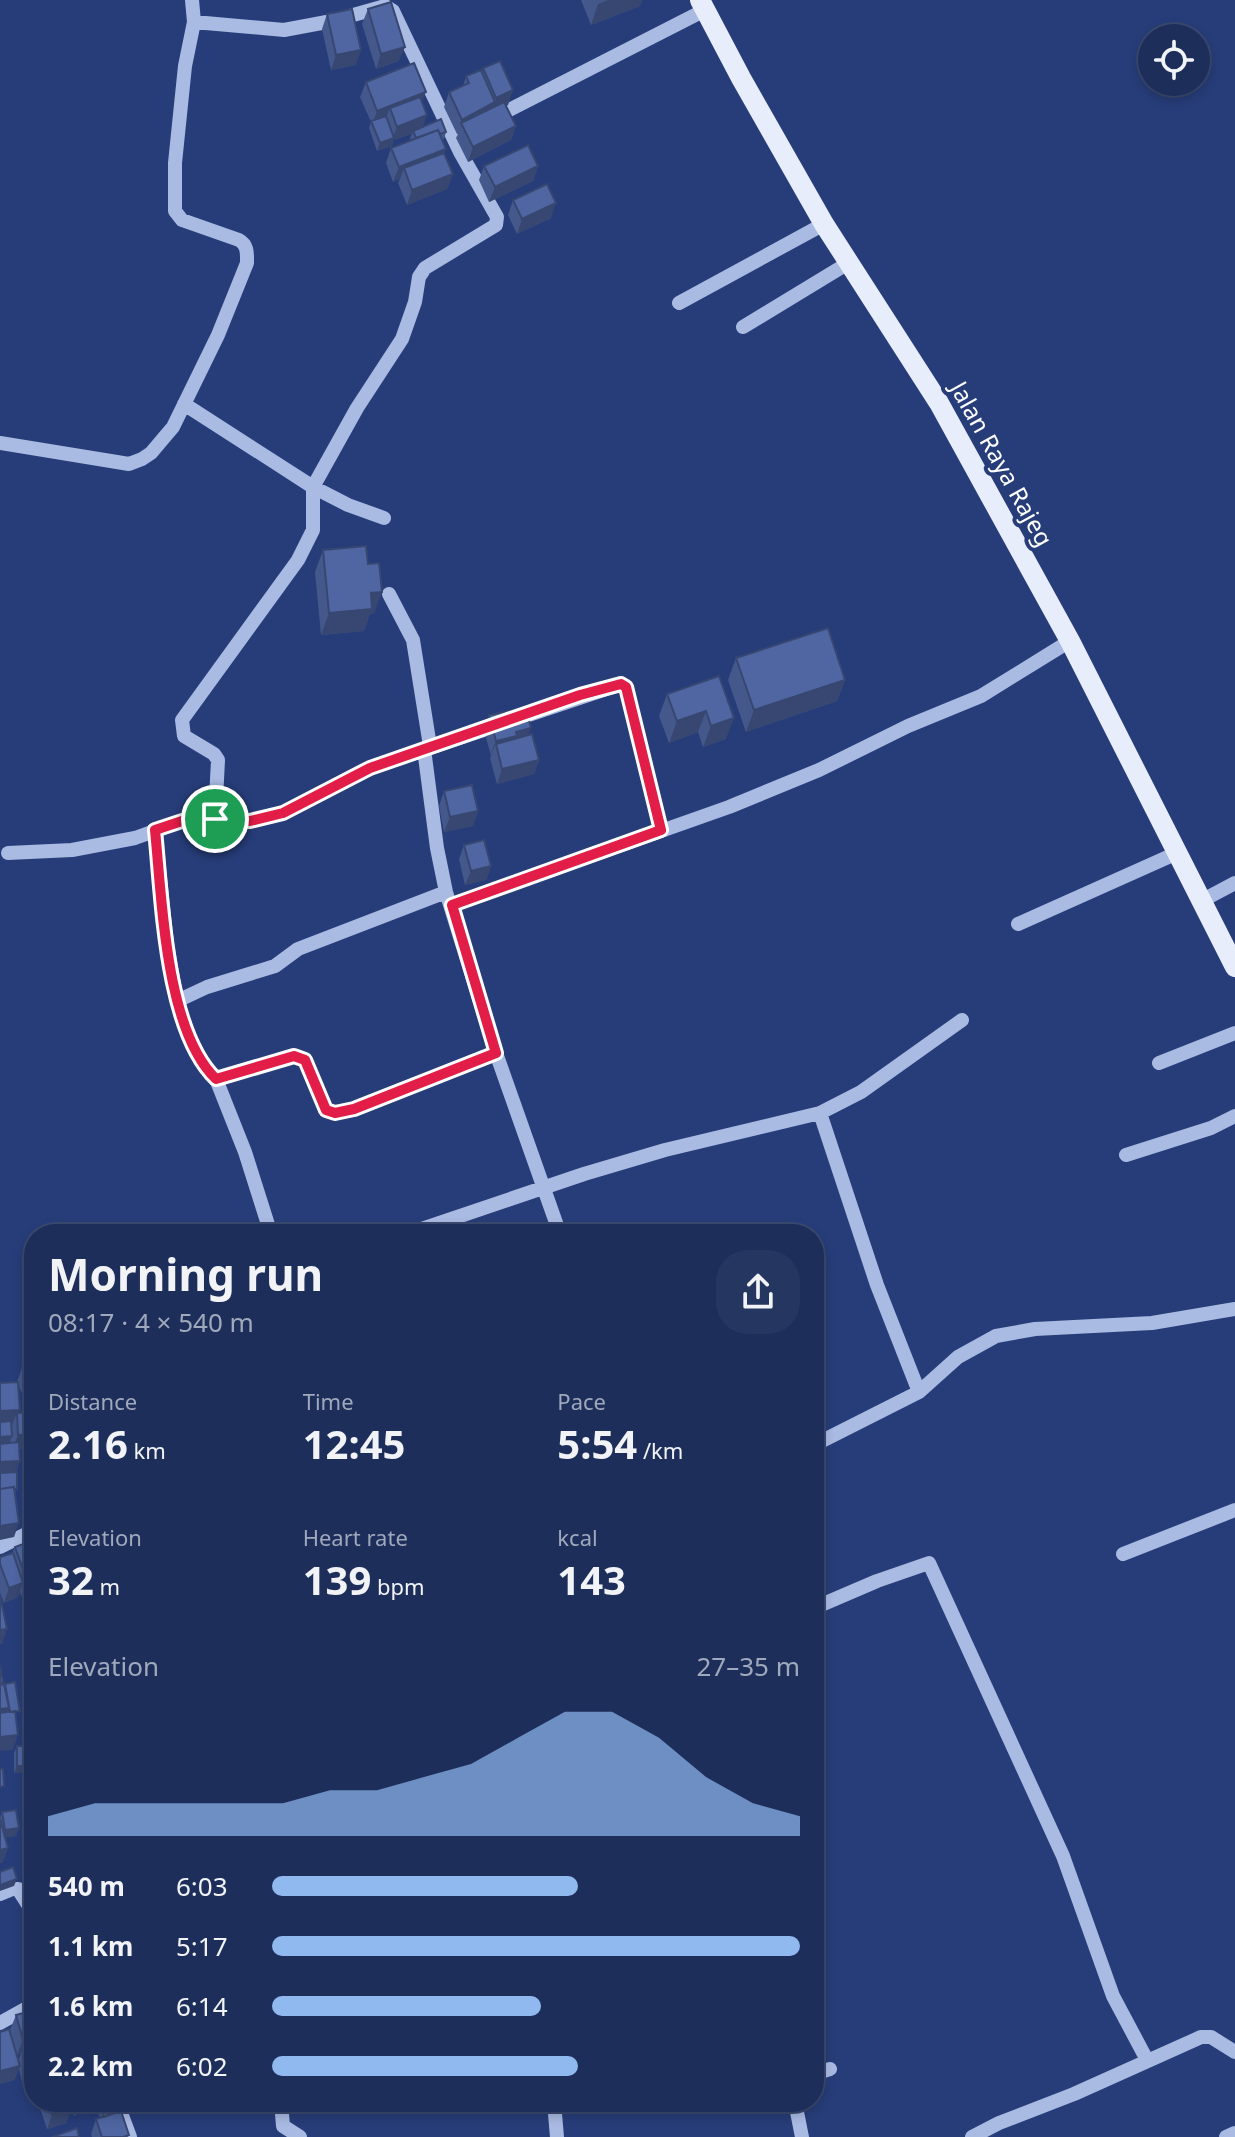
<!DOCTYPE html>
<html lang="en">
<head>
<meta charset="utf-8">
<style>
  :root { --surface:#1d2e5b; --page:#253661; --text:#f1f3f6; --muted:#a0a8bb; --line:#3b4a71; --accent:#90b9f0 }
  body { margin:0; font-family:"Noto Sans",sans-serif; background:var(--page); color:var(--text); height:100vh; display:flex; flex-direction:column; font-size:30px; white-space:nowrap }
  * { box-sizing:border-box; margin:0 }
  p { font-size:26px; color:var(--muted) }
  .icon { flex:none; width:44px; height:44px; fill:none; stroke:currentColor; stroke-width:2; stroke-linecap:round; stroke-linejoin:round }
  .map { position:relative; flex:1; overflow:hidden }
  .details { position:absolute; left:24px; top:1224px; width:800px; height:888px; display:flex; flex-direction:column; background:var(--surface); border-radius:32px; box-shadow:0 4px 12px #0003,0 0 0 2px var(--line) }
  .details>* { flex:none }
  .controls { position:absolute; left:1138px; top:24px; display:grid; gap:16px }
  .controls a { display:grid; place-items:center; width:72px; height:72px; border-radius:50%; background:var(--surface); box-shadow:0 4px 12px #0003,0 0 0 2px var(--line); font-size:40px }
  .pin { position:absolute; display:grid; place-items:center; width:68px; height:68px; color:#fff; margin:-34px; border:4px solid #fff; border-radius:50%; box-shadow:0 2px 8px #0007 }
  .round { display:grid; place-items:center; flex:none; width:84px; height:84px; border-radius:32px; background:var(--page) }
  .headline { display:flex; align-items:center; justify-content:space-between; height:136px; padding:0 24px }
  h1 { font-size:44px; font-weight:700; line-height:60px }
  .stats { display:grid; grid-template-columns:repeat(3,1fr); gap:12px; height:136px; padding:8px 24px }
  .stats div { display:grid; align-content:center }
  .stats b { font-size:40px; font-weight:700 }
  .stats small { font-size:22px; font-weight:400 }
  .stats p { font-size:22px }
  .chart { height:224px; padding:16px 24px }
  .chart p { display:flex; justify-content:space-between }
  .chart svg { width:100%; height:144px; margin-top:8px; fill:var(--accent); opacity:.7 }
  ul { padding:0 24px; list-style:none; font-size:26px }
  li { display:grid; grid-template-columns:128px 96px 1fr; align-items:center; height:60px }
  li i { height:20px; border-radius:10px; background:var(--accent) }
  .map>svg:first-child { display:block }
</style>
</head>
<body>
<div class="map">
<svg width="1235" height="2137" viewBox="0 0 1235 2137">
  <rect width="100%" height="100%" fill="#273d79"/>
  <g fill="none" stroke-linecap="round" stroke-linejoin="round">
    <path stroke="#a9bae3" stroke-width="14" d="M194,22L284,30L332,21L385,6L393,11L460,152L497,217L496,225L425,268L419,277L415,302L402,339L357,408L313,487L348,505L384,518
      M509,110L705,10
      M679,303L824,224
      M743,327L850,262
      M184,404L313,487V530L298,560L182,720L184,736L214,754L218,760L215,819
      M0,443L129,464L142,459L151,453L173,427L218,335L247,263C247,254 248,245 239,240L182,220L175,211V163L185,66L194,22L192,0
      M389,594L413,640L430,746
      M424,749L437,848L446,892L496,1053L560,1234
      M155,830L167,944L177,1001
      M8,853L72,850L135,838L182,821H250L283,813L370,768L621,684L626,687L661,830
      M1203,900L1235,883
      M452,905L729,807L819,770L908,726L981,696L1070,641
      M1018,924L1177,853
      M1159,1063L1235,1033
      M216,1079L294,1056L305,1060L326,1110L335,1113L354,1109L496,1053
      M820,1113L877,1285L919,1392
      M1126,1155L1211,1128L1235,1116
      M271,1234L245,1152L216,1079C196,1060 185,1027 177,1001L207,987L275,966L298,949L446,892
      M407,1234L584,1174L665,1150L820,1113L861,1092L962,1020
      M814,1445L919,1392L958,1357L996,1336L1035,1329L1152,1323L1235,1309
      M0,1547L34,1530
      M1123,1554L1235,1510
      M814,1608L877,1581L929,1563L1063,1856L1113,1996L1147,2060
      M0,1894L12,1889H18L34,1914
      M0,2023L34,2004
      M814,2074L830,2069
      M117,2102L130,2137
      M281,2102L283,2126L300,2137
      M554,2102L557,2137
      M795,2102L802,2137
      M972,2137L999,2123L1074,2094L1201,2037H1211L1235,2052
      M1226,2137L1235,2133"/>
    <path stroke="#e8edfc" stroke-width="20" d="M700,0L741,78L824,224L939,403L1070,641L1235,967"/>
  </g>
  <path fill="#44588b" d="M581,0H642L640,6L591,25Z
    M368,9L399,61L376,69L362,24Z
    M327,14L356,65L331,70L322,29Z
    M483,68L508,105L506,106L516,126L511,140L468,162L456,138L458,134H457L444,107L449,92L463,86L466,76L482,72Z
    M366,82L422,102L423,127L446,132L444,139L442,140L444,153L453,174L447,189L407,205L398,183L400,179L393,182L386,163L391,148L411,140L410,138L412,134L393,140L392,146L377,151L369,128L371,122L360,97Z
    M484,166H538L533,181L489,202L479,180Z
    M513,200L551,218L517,234L508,215Z
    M323,550L374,614H370L364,631L321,635L315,572Z
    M736,658L845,680L837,701L746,732L728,680Z
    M719,676L726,739L703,747L698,732L669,743L659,716L667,694Z
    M489,715L528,735L539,760L534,774L497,784L490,758L491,756L484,730Z
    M444,791L478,811L473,826L444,832L439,806Z
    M464,845L491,866L486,880L465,885L459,859Z
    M34,1362V1405L31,1398L33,1392L24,1397L18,1385L20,1410L19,1413L34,1412V1448L19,1449L20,1461L16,1472L14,1537L0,1383L17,1382L22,1368Z
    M15,1547L34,1597L23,1600L20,1592L18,1597L4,1603L0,1593V1557L12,1553Z
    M28,1730L34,1773L27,1774L25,1762L22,1773H14V1753L17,1746H23Z
    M2,1812L19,1828L16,1836L5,1837L8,1848L2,1863H0V1818Z
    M34,1831V1871L30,1872L23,1847L28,1833Z
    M16,2015L34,2080L22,2082L19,2069L14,2080L0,2084V2032L18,2061L21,2053L17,2055L10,2030Z
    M38,2102H101L74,2116L71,2109L66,2123L47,2129Z
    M101,2105L118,2112L128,2137H92L91,2134L96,2119L100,2118L98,2113Z"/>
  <path fill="#374771" d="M608,0H642L640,6L591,25L598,4Z
    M405,47L399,61L376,69L381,54Z
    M361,50L356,65L331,70L336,55Z
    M513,90L508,105L461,123L457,134L462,120L495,102L496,98Z
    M426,92L420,106L390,108L385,120L372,126L377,111Z
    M427,115L422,130L413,131L412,134L393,140L392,146L377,151L380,143L392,139L397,127Z
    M516,126L511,140L468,162L473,147Z
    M446,149L440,163L404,168L400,179L393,182L399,167Z
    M538,166L533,181L489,202L495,187Z
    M453,174L447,189L407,205L412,190Z
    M556,203L551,218L517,234L522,219Z
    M382,592L374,614H370L364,631L321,635L329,613L371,593Z
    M845,680L837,701L746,732L754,710Z
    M706,711L698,732L669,743L677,721Z
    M734,718L726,739L703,747L711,726Z
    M531,728L525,743L496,744L490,756L496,741L516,732Z
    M539,760L534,774L497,784L502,769Z
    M478,811L473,826L444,832L450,817Z
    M491,866L486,880L465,885L471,871Z
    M34,1380L33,1392L24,1397L29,1382Z
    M20,1410L17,1418V1413L12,1425H0V1411Z
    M34,1434V1448L13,1449L18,1435Z
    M12,1436L10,1443L0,1444V1437Z
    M20,1461L15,1475L0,1476V1462Z
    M19,1523L14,1537L0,1540V1526Z
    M23,1583L18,1597L4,1603L9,1588Z
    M34,1584V1597L23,1600L29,1586Z
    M7,1629L2,1644H0V1630Z
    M9,1708L4,1722L0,1723V1709Z
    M18,1735L13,1750L0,1751V1737Z
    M32,1759H34V1773L27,1774Z
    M17,1766H25L22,1773H14Z
    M19,1828L16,1836L2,1838L5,1830Z
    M8,1848L2,1863H0V1850Z
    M34,1860V1871L30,1872Z
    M17,1879L14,1886L0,1891V1885Z
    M34,2037V2050L23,2049L21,2053L17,2055L23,2040Z
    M20,2066L14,2080L0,2084V2071Z
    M34,2066V2080L22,2082L27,2068Z
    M80,2102H101L74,2116Z
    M72,2108L66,2123L47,2129L52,2115Z"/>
  <path fill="#4f66a2" stroke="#374771" stroke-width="2" d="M391,2L405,47L381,54L368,9Z
    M352,9L361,50L336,55L327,14Z
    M500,61L513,90L496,98L483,68Z
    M414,63L426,92L377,111L366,82Z
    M481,70L495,102L462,120L449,92L469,83L466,76Z
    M420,97L427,115L397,127L390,108Z
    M504,102L516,126L473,147L461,123Z
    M386,116L394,138L380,143L371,121Z
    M441,119L446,132L440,134L438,130L416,138L413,131Z
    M438,130L446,149L399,167L391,148Z
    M528,145L538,166L495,187L484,166Z
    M444,153L453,174L412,190L404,168Z
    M547,184L556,203L522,219L513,200Z
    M366,546L368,564L379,563L382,592L371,593L372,609L329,613L323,550Z
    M828,628L845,680L754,710L736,658Z
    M719,676L734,718L711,726L706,711L677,721L667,694Z
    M526,708L531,728L516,732L517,736L496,741L489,715Z
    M532,734L539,760L502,769L496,744Z
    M472,785L478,811L450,817L444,791Z
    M484,840L491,866L471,871L464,845Z
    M34,1362V1380L29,1382L22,1368Z
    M18,1382L20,1410L0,1411V1383Z
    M34,1412V1434L18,1435L17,1413Z
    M11,1421L12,1436L0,1437V1422Z
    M19,1442L20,1461L0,1462V1444Z
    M17,1472V1489H14V1487L0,1489V1473Z
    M14,1487L19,1523L0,1526V1489Z
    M31,1541L34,1548V1584L29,1586L15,1547Z
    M13,1553L23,1583L9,1588L0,1564V1557Z
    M0,1596L7,1629L0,1630Z
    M0,1666L3,1682L0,1683Z
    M15,1682L20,1711L10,1712L5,1684Z
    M4,1684L9,1708L0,1709V1685Z
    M15,1711L18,1735L0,1737V1713Z
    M34,1729V1759H32L28,1730Z
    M17,1746H25V1766H17Z
    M0,1769H3L4,1786L0,1787Z
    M16,1810L19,1828L5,1830L2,1812Z
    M0,1819L8,1848L0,1850Z
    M34,1831V1855L28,1833Z
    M13,1867L17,1879L0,1885V1872Z
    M34,2010V2037L23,2040L16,2015Z
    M9,2029L20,2066L0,2071V2032Z
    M34,2047V2066L27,2068L23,2049Z
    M48,2102H69L72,2108L52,2115Z
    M113,2102H115L118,2112L104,2117L101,2105Z
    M121,2111L129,2135L123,2137H102L96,2119Z
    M77,2128L79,2137H52Z"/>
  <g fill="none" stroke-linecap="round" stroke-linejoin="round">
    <defs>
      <path id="route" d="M621,684L626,687L661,830L452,905L496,1053L354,1109L335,1113L326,1110L305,1060L294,1056L216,1079C165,1030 162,898 155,830L182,821H250L283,813L370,768L580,695Z"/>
    </defs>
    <use href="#route" stroke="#fff" stroke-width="16"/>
    <use href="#route" stroke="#e11d48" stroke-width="10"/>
  </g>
  <g text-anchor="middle" stroke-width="8" stroke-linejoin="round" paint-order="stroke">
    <g font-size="24" fill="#fff" stroke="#273d79">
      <text transform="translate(1001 464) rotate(61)" y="8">Jalan Raya Rajeg</text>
    </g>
  </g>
</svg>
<div class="controls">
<a><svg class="icon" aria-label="locate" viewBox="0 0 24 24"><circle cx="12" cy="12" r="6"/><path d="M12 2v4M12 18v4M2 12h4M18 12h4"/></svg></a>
</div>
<div class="pin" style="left:215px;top:819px;background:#1e9e55"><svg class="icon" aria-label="arrive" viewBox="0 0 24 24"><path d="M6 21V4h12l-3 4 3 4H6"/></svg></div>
<section class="details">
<div class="headline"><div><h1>Morning run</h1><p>08:17 · 4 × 540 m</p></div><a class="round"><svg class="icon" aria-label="share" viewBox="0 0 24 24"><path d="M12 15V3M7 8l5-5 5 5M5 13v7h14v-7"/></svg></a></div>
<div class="stats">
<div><p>Distance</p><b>2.16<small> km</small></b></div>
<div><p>Time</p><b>12:45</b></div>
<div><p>Pace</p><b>5:54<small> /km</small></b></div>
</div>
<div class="stats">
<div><p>Elevation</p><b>32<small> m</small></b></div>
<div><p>Heart rate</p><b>139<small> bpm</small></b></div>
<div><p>kcal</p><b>143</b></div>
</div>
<div class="chart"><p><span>Elevation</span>27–35 m</p>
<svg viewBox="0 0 160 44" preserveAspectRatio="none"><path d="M0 44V38L10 34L20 34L30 34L40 34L50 34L60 30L70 30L80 26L90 22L100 14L110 6L120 6L130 14L140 26L150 34L160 38V44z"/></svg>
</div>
<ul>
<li><b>540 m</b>6:03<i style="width:58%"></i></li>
<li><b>1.1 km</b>5:17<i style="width:100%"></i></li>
<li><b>1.6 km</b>6:14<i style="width:51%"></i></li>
<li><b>2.2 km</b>6:02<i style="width:58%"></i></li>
</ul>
</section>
</div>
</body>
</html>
